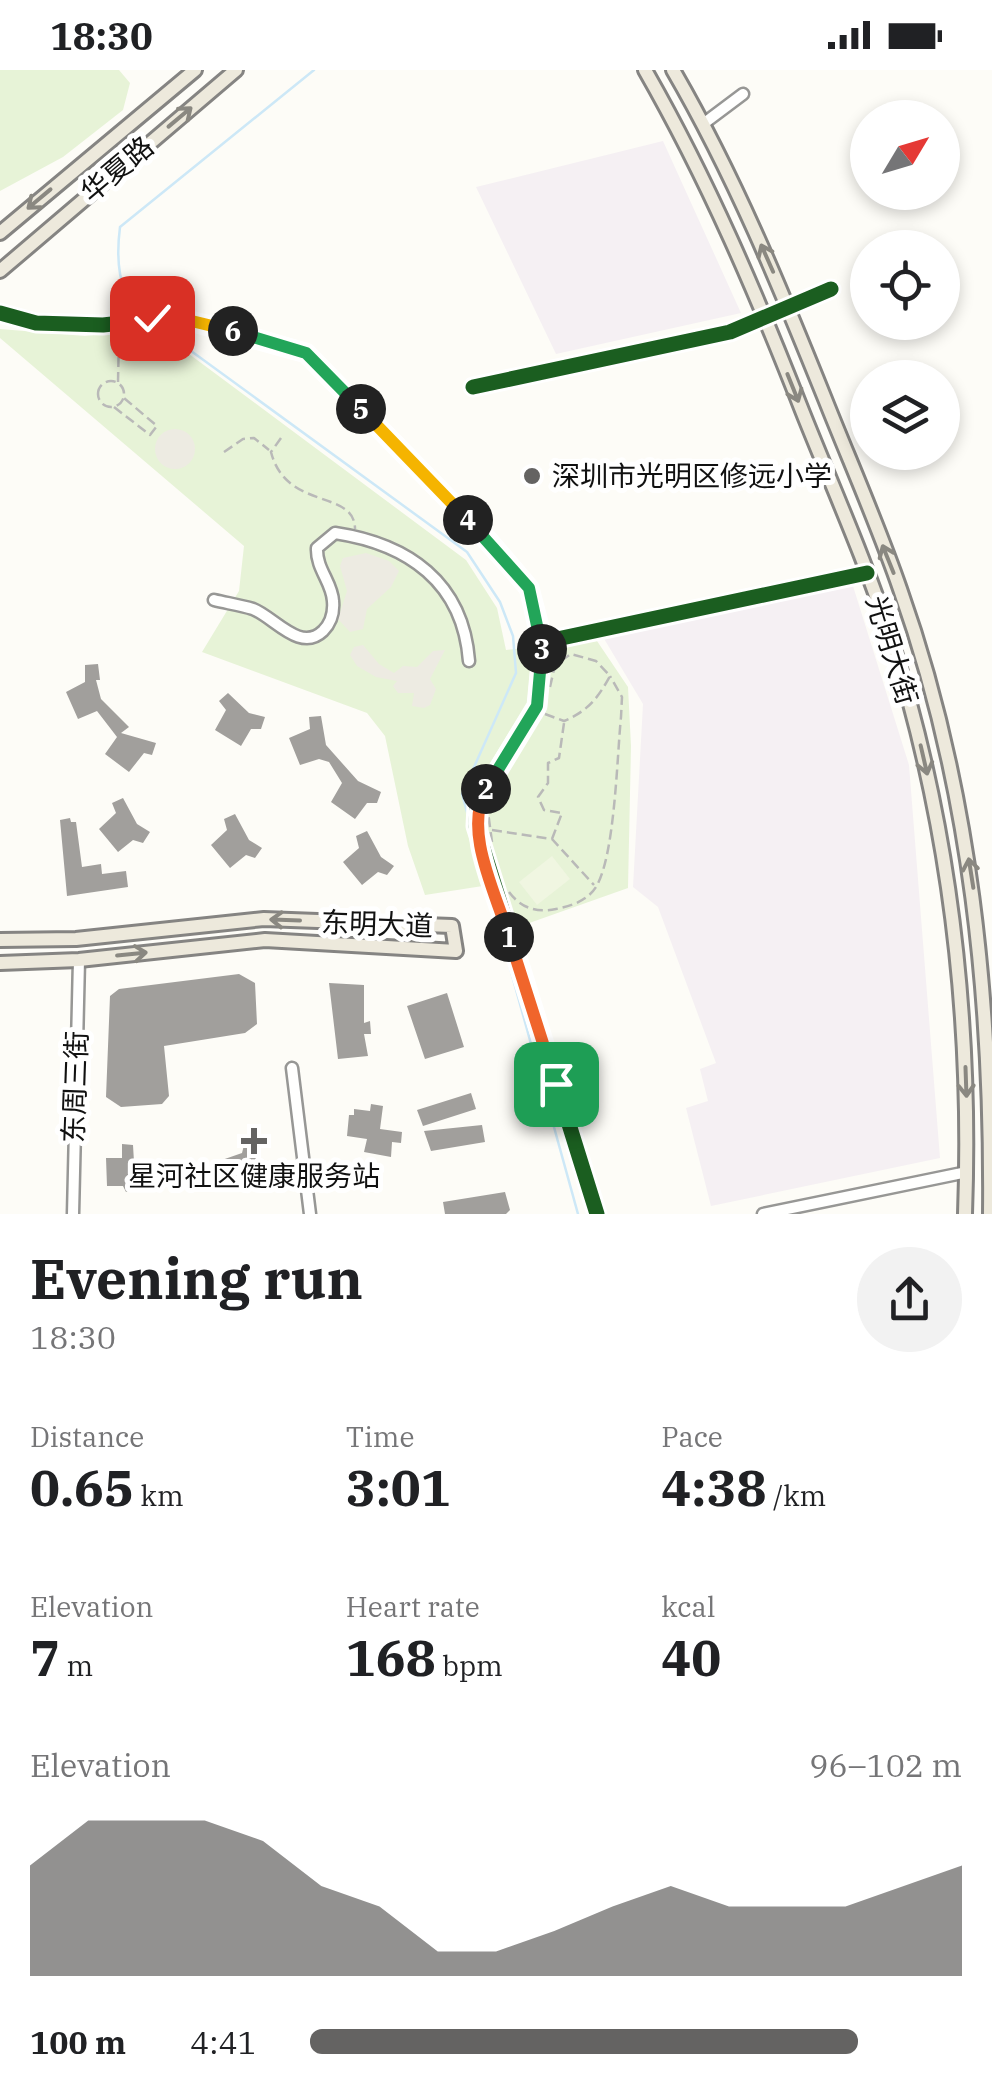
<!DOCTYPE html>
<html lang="en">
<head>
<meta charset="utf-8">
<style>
  :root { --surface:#fff; --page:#f2f2f2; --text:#202124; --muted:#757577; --accent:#646362 }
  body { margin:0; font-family:"IBM Plex Serif","Noto Sans SC",serif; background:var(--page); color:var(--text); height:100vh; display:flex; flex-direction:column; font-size:38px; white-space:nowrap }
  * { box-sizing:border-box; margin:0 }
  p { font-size:32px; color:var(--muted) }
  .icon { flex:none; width:55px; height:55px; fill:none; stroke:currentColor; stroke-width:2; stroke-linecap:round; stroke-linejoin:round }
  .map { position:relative; height:1144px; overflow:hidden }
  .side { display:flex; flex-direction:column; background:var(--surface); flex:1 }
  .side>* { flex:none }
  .needle { width:65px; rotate:52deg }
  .fabs { position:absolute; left:850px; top:30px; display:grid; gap:20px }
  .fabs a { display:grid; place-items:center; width:110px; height:110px; border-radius:50%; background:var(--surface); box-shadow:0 5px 15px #0003; font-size:50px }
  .pin { position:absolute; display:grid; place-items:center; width:85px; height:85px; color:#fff; margin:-42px; border-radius:20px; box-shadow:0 5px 15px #0006 }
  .km { position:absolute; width:50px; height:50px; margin:-25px; border-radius:50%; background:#222; color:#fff; font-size:28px; line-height:50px; text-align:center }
  .round { display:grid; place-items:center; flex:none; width:105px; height:105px; border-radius:52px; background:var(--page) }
  .head { display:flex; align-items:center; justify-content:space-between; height:170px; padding:0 30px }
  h1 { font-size:55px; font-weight:700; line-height:75px }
  .figures { display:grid; grid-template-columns:repeat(3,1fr); gap:15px; height:170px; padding:10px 30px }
  .figures div { display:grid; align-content:center }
  .figures b { font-size:50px; font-weight:700 }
  .figures small { font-size:28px; font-weight:400 }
  .figures p { font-size:28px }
  .chart { height:280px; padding:20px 30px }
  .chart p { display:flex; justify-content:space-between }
  .chart svg { width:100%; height:180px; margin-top:10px; fill:var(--accent); opacity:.7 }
  ul { padding:0 30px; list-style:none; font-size:32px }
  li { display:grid; grid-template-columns:160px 120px 1fr; align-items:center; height:75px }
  li i { height:25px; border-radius:12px; background:var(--accent) }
  .status { display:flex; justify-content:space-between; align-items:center; height:70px; padding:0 50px; background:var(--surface); direction:ltr }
  .status svg { height:28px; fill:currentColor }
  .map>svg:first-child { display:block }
</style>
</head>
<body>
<div class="status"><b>18:30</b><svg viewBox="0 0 49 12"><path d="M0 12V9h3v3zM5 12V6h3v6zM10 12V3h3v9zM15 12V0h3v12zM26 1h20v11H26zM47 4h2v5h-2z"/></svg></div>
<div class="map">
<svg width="992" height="1144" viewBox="0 0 992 1144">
  <rect width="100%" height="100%" fill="#fdfcf7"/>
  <path fill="#f5f0f3" d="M663,71L741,243L556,284L476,117Z
    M853,516L909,695L940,1088L711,1136L686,1038L708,1031L700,999L716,993L658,837L633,817L643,634L603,567Z"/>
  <path fill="#e7f3d7" d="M0,0H119L130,13L123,40L63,87L0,121Z
    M154,258L466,490L497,538L506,580L597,571L628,617L631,676L628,818L518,857L502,813L425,825L408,776L385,666L367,643L202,582L239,521L244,476L0,268V259L85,266Z"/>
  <path fill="#f0f6e1" d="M552,786L570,809L537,835L519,812Z"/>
  <path fill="#edebe2" d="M155 379a20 20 0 1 1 40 0a20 20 0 1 1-40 0Z
    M366,483L389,491L399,501L391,517L367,539L363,559L350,562L338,549L347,521L340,496L343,488Z
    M363,575L379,594L394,603L403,596L417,597L433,581L445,580L430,609L436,619L430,635L424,638L412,636L414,623H398L393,616L397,611L376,607L357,596L350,585L354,577Z"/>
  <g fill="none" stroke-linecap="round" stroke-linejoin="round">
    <path stroke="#cde8f7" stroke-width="2.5" d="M144,247C117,226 116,188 120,157L314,0
      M154,254L467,482L500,532L513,566L516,603L462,724L578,1144"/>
  </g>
  <path fill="#a19f9c" d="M98,594L100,610H96L101,629L129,657L121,663L156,673L152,685L144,683L129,702L105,684L117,667L97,641L78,649L66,622L85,612V595Z
    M228,623L249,643L265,647L261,659H251L241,676L215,660L226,640L219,631Z
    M321,646L326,675L358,711L381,722L377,733H367L355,749L331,732L342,713L329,692L319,689L300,695L289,668L310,659L309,647Z
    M123,728L137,754L150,762L143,773L133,770L118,782L99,759L116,743L112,733Z
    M235,744L249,770L262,778L255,788L246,785L230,798L211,775L227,760L224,749Z
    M70,748L71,752H76L82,797L101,794L102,804L126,801L128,817L67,826L60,750Z
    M367,761L381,787L394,796L387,805L378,802L362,815L343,792L359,778L356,766Z
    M239,904L255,913L257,954L245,963L164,976L169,1026L162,1034L121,1037L106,1027L110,926L119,919Z
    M329,913L364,915V953L370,951L371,964H364L368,986L338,989Z
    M447,923L464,977L425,989L407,936Z
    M471,1023L476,1039L423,1056L417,1040Z
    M371,1034L383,1036L380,1059L402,1062L401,1073L392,1072L391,1087L364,1082L367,1069L347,1066L349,1045H354V1039L370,1041Z
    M482,1055L485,1072L431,1081L424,1061Z
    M245,1071L260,1073L256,1090L274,1112L265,1120L252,1108L229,1120L219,1091L242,1083Z
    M122,1074L133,1075L134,1092L139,1101L144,1098L152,1109L126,1122L123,1116H107L106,1088H122Z
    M505,1122L510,1140L506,1144H445L443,1132Z"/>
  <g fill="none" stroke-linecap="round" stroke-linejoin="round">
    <defs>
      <path id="minor" d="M703,54L743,24
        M0,243L36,253L103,255L175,247L306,283L487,469L529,518L543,572L537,636L477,735L476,756L597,1144
        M473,317L730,262L831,219
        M214,530C226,533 240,535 253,539C274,547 300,583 323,561C331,553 334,542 333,531C332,512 316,499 317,478L335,463C408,474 463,512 469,591
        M543,572L867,503
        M292,998L310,1144
        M73,1144L79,890
        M763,1144L967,1102"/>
      <path id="major" d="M645,0C708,110 757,225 803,343C833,418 866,492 891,569C950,755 972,950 965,1144
        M673,0C734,105 780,217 825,329C850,392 878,455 900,519C971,719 992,933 990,1144
        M0,163L195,0
        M0,201L236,0
        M0,870L76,869L264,849L452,856L456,881L265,870L79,890L0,893"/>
    </defs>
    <use href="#minor" stroke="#979795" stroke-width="15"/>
    <use href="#major" stroke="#858482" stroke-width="18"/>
    <path stroke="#b9b9b8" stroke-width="2.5" stroke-dasharray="10 5" stroke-linecap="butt" d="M98 324a13 13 0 1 1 26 0a13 13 0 1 1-26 0Z
      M118,312L119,265
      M114,337L150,365L157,356L124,328
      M281,368L271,382C286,441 355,419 355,459
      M224,382L243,369L254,368L269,380
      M545,644L564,651C588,641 598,628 610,606L596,591L571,584L555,595L550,617
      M492,760L552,769L594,815
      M552,769L562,743L544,740L538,727L548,713V693L559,688L564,653
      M492,772L488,742L493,731
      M509,822C521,838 536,843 556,839C571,836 587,831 596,817C615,786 617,686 621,647L622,627L610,606"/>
    <use href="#minor" stroke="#fffffe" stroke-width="10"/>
    <use href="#major" stroke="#ede9dc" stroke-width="12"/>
    <defs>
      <path id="cycleway" d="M0,243L36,253L103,255L175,247L306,283L487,469L529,518L543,572L537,636L477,735L476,756L597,1144
        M473,317L730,262L831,219
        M543,572L867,503"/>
    </defs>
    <use href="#cycleway" stroke="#fff" stroke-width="21"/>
    <use href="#cycleway" stroke="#1b5e20" stroke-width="15"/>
  </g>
  <defs><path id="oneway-shaft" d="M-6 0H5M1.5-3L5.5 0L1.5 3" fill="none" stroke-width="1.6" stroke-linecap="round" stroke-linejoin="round" transform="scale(2.5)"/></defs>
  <g stroke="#8a8881">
    <use href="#oneway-shaft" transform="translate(180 47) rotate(-40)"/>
    <use href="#oneway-shaft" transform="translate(39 129) rotate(140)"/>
    <use href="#oneway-shaft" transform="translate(767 188) rotate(-114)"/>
    <use href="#oneway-shaft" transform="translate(793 318) rotate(68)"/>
    <use href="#oneway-shaft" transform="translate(888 489) rotate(-112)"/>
    <use href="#oneway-shaft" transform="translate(924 690) rotate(77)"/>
    <use href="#oneway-shaft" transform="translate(971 803) rotate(-99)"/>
    <use href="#oneway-shaft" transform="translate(285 850) rotate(-178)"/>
    <use href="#oneway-shaft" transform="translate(132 884) rotate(-6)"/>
    <use href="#oneway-shaft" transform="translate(966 1012) rotate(88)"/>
  </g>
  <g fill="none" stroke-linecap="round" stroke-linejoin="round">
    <defs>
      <path id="split-1" d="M509,867L556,1014"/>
      <path id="split-2" d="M486,719C463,762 496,823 509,867"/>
      <path id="split-3" d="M486,719L537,636L542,579"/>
      <path id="split-4" d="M468,450L529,518L542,579"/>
      <path id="split-5" d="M361,339L468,450"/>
      <path id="split-6" d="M233,261L306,283L361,339"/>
      <path id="split-7" d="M152,248L175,247L233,261"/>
    </defs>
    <use href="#split-1" stroke="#fff" stroke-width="20"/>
    <use href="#split-2" stroke="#fff" stroke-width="20"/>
    <use href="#split-3" stroke="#fff" stroke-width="20"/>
    <use href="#split-4" stroke="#fff" stroke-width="20"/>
    <use href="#split-5" stroke="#fff" stroke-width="20"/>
    <use href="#split-6" stroke="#fff" stroke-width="20"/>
    <use href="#split-7" stroke="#fff" stroke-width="20"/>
    <use href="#split-1" stroke="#f0652b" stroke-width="12"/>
    <use href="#split-2" stroke="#f0652b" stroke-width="12"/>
    <use href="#split-3" stroke="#22a559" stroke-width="12"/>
    <use href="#split-4" stroke="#22a559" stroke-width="12"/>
    <use href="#split-5" stroke="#f5b400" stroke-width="12"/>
    <use href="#split-6" stroke="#22a559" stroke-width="12"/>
    <use href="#split-7" stroke="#f5b400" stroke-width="12"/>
  </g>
  <g fill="#646362" stroke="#fff" stroke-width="4">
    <circle cx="532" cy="406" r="10"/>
    <path d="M249 1056h10v10h10v10h-10v10h-10v-10h-10v-10h10z"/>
  </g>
  <g text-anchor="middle" stroke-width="10" stroke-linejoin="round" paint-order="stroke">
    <g font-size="28" fill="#111" stroke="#fff">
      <text transform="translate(117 99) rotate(-40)" y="10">华夏路</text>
      <text transform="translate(892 580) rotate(73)" y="10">光明大街</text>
      <text transform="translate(377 854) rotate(2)" y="10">东明大道</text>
      <text transform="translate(75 1017) rotate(-88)" y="10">东周三街</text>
    </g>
    <g font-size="28" fill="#111" stroke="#fff" text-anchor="start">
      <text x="552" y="416">深圳市光明区修远小学</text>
      <text x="254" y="1116" text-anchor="middle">星河社区健康服务站</text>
    </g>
  </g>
</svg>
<div class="fabs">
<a><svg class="needle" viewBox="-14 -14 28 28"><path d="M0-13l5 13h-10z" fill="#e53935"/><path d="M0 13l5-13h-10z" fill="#757577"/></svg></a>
<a><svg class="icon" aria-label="locate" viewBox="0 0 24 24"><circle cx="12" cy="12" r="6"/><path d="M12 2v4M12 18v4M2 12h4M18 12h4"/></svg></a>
<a><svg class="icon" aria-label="layers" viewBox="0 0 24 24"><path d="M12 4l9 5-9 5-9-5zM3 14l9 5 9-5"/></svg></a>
</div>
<div class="pin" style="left:556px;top:1014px;background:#1e9e55"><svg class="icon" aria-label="arrive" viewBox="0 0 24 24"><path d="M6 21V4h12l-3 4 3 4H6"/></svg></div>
<div class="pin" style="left:152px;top:248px;background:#d93025"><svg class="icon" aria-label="check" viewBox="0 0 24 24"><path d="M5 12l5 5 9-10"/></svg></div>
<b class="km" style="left:509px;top:867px">1</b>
<b class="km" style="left:486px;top:719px">2</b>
<b class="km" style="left:542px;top:579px">3</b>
<b class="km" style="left:468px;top:450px">4</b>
<b class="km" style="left:361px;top:339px">5</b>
<b class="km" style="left:233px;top:261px">6</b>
</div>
<section class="side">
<div class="head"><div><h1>Evening run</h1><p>18:30</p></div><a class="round"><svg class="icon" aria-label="share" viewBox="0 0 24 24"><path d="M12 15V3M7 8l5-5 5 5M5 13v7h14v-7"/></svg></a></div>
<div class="figures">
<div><p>Distance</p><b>0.65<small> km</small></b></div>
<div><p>Time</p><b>3:01</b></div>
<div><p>Pace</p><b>4:38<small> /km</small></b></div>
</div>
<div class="figures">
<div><p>Elevation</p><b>7<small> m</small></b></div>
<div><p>Heart rate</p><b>168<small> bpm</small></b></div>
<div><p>kcal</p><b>40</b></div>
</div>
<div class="chart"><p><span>Elevation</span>96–102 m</p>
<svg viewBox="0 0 160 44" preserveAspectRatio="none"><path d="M0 44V17L10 6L20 6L30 6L40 11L50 22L60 27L70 38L80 38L90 33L100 27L110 22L120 27L130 27L140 27L150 22L160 17V44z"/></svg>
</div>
<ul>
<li><b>100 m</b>4:41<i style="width:84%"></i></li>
</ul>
</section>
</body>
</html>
